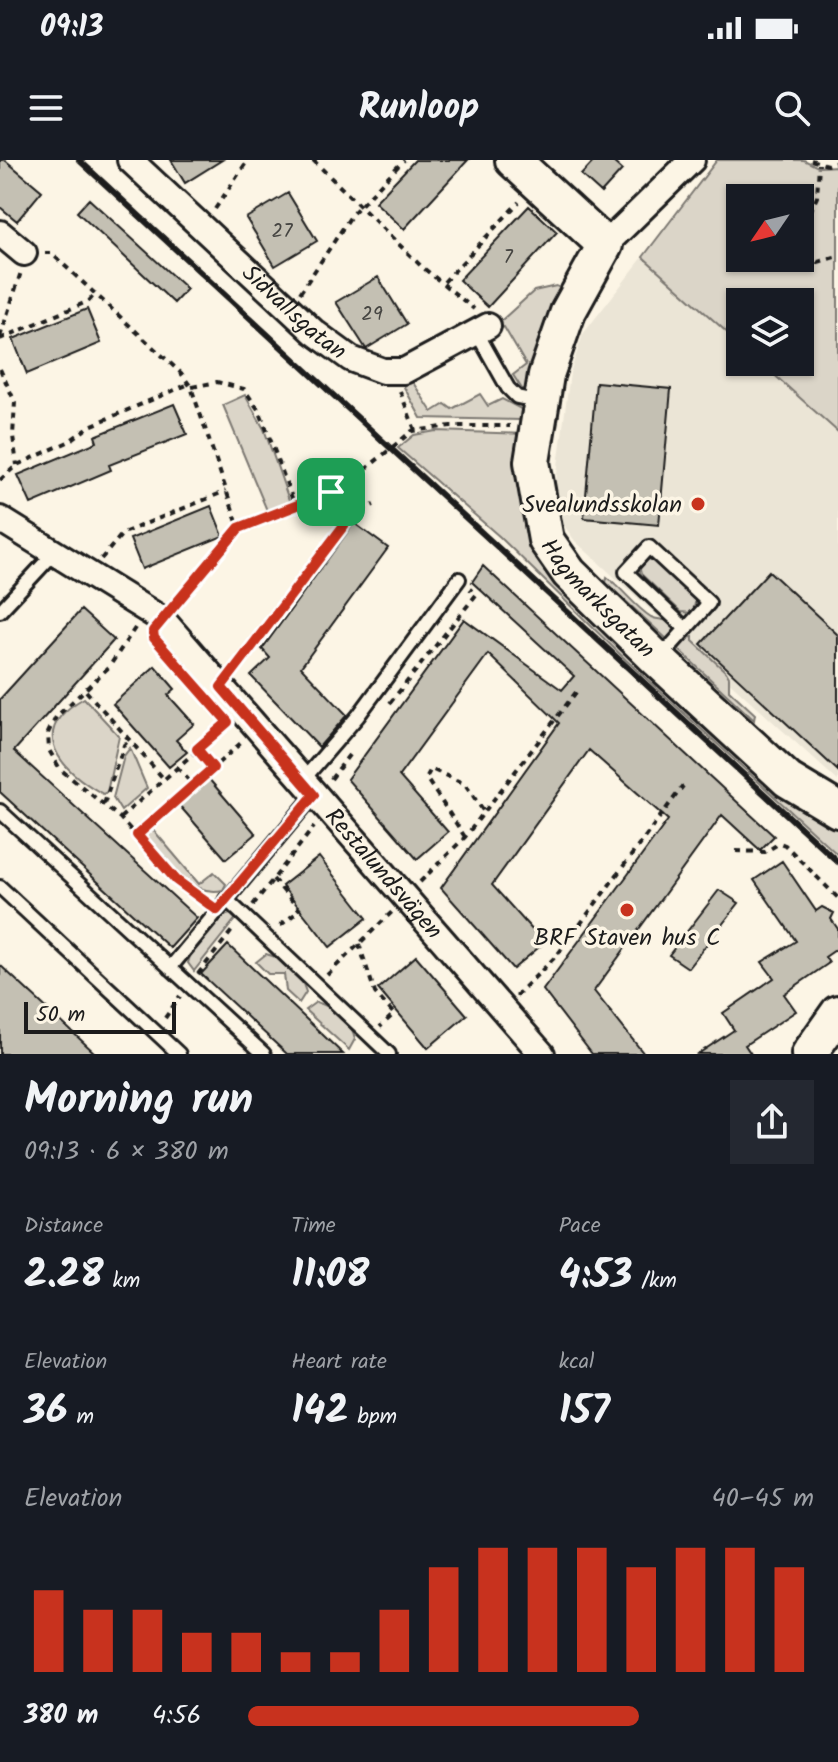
<!DOCTYPE html>
<html lang="en">
<head>
<meta charset="utf-8">
<style>
  :root { --surface:#171b24; --page:#242831; --text:#f1f3f6; --muted:#9ea1a6; --accent:#c8321e }
  body { margin:0; font-family:Kalam,sans-serif; background:var(--page); color:var(--text); height:100vh; display:flex; flex-direction:column; font-size:30px; white-space:nowrap }
  * { box-sizing:border-box; margin:0 }
  p { font-size:26px; color:var(--muted) }
  .icon { flex:none; width:44px; height:44px; fill:none; stroke:currentColor; stroke-width:2; stroke-linecap:round; stroke-linejoin:round }
  .map { position:relative; height:894px; overflow:hidden }
  .details { display:flex; flex-direction:column; background:var(--surface); flex:1 }
  .details>* { flex:none }
  .needle { width:52px; rotate:235deg }
  .controls { position:absolute; left:726px; top:24px; display:grid; gap:16px }
  .controls a { display:grid; place-items:center; width:88px; height:88px; border-radius:0px; background:var(--surface); box-shadow:0 2px 6px #0004; font-size:40px }
  .scale { position:absolute; left:24px; bottom:20px; width:152px; box-sizing:border-box; padding-left:8px; border:4px solid #1c1c1c; border-top:0; font-size:22px; line-height:28px; white-space:nowrap; color:#1c1c1c; -webkit-text-stroke:6px #fcf5e5; paint-order:stroke }
  .pin { position:absolute; display:grid; place-items:center; width:68px; height:68px; color:#fff; margin:-34px; border-radius:16px; box-shadow:0 4px 12px #0006 }
  .round { display:grid; place-items:center; flex:none; width:84px; height:84px; border-radius:0px; background:var(--page) }
  .headline { display:flex; align-items:center; justify-content:space-between; height:136px; padding:0 24px }
  h1 { font-size:44px; font-weight:700; line-height:60px }
  .figures { display:grid; grid-template-columns:repeat(3,1fr); gap:12px; height:136px; padding:8px 24px }
  .figures div { display:grid; align-content:center }
  .figures b { font-size:40px; font-weight:700 }
  .figures small { font-size:22px; font-weight:400 }
  .figures p { font-size:22px }
  .chart { height:224px; padding:16px 24px }
  .chart p { display:flex; justify-content:space-between }
  .chart svg { width:100%; height:144px; margin-top:8px; stroke:var(--accent); stroke-width:6 }
  ul { padding:0 24px; list-style:none; font-size:26px }
  li { display:grid; grid-template-columns:128px 96px 1fr; align-items:center; height:60px }
  li i { height:20px; border-radius:10px; background:var(--accent) }
  .status { display:flex; justify-content:space-between; align-items:center; height:56px; padding:0 40px; background:var(--surface); direction:ltr }
  .status svg { height:22px; fill:currentColor }
  header { display:flex; justify-content:space-between; align-items:center; height:104px; padding:0 24px; background:var(--surface); font-size:36px; font-weight:700 }
  .map>svg:first-child { display:block }
</style>
</head>
<body>
<div class="status"><b>09:13</b><svg viewBox="0 0 49 12"><path d="M0 12V9h3v3zM5 12V6h3v6zM10 12V3h3v9zM15 12V0h3v12zM26 1h20v11H26zM47 4h2v5h-2z"/></svg></div>
<header><svg class="icon" aria-label="menu" viewBox="0 0 24 24"><path d="M4 6h16M4 12h16M4 18h16"/></svg>Runloop<svg class="icon" aria-label="search" viewBox="0 0 24 24"><circle cx="10" cy="10" r="6"/><path d="M15 15l6 6"/></svg></header>
<div class="map">
<svg width="838" height="894" viewBox="0 0 838 894">
  <rect width="100%" height="100%" fill="#fcf5e5"/>
  <filter id="ink" filterUnits="userSpaceOnUse"><feTurbulence type="fractalNoise" baseFrequency=".0125" numOctaves="2"/><feDisplacementMap in="SourceGraphic" scale="16" xChannelSelector="R" yChannelSelector="G"/><feConvolveMatrix kernelMatrix="1 2 1 2 8 2 1 2 1" color-interpolation-filters="sRGB"/></filter>
  <g filter="url(#ink)">
    <path fill="#ebe5d6" d="M643,97L740,184V202H760L838,272V621L575,381L560,360L555,329L570,213L583,174Z"/>
    <path fill="#dbd5c8" stroke="#7c7872" stroke-width="2" fill-rule="evenodd" d="M717,0H804L818,7L838,6V272L760,202H800V142H740V184L643,97ZM740,38H800V98H740Z
      M556,126L561,128L538,181L526,229H522L513,215L526,205L504,167L495,171L493,168L534,131Z
      M410,218L432,252L445,244L452,249L480,234L488,246L502,239L521,249L520,260L421,258L404,227Z
      M245,235L264,269L290,343L268,353L223,245Z
      M436,271L526,274L533,388L550,415L838,661V695L626,500L500,377L398,288L414,275Z
      M645,399L656,400L696,438L693,453L681,452L641,414L639,406Z
      M607,417C622,428 635,447 651,457C661,462 671,456 676,471L668,480L606,423Z
      M693,477V481L726,512L729,517V530L755,554L754,560L676,487L685,478Z
      M84,538L119,576L107,632L103,634C60,610 25,571 84,538Z
      M130,588L147,628L121,651L113,638L124,596Z
      M150,666L199,724L214,712L226,724L223,730C189,738 162,697 141,674Z
      M230,754L237,757L194,811L188,803L190,796L221,757Z
      M266,794C286,799 300,812 306,832L299,843L286,831L284,814H268L256,802Z
      M316,842C335,848 351,858 355,879L349,890L305,850Z"/>
    <path fill="#c4c0b3" stroke="#1c1c1c" stroke-width="2" d="M0,0H5L42,31L17,61L0,47Z
      M171,0H222L185,23Z
      M415,0H468L404,69L375,42Z
      M595,0H611L622,10L601,33L581,15Z
      M288,33L317,81L275,106L246,58Z
      M89,39L187,129L174,143L77,52Z
      M529,46L557,72L488,147L459,120Z
      M378,117L407,164L366,189L336,142Z
      M87,149L101,183L27,214L13,179Z
      M596,222L671,229L659,365L584,358Z
      M174,244L187,274L109,305L111,310L31,344L18,315L97,282L95,276Z
      M211,346L223,376L142,409L130,379Z
      M354,363L388,388L301,507L347,555L319,587L251,516L270,498L262,489Z
      M483,406L774,676L760,690L722,655L594,831L644,894H592L543,830L668,660L589,590L492,725L544,783L513,809L441,728L559,563L488,494L399,616L448,672L417,699L347,619L464,459L562,530L574,516L472,422Z
      M769,411L838,475V611L701,484Z
      M81,450L114,480L14,591L197,758L170,788L0,632V539Z
      M155,506L175,529L168,535L194,564L176,580L187,592L169,607L113,544Z
      M208,618L256,674L226,699L178,644Z
      M319,697L367,758L330,787L282,726Z
      M782,701L816,751L822,747L834,753L831,759L838,769V788L825,797L829,803L784,834L796,851L745,885L751,894H698L734,870L723,853L774,818L762,802L796,781L754,720Z
      M719,730L739,743L688,808L669,795Z
      M228,785L343,894H287L201,814Z
      M416,796L467,855L428,888L378,829Z
      M0,805L96,894H0Z"/>
    <g fill="none" stroke-linecap="round" stroke-linejoin="round">
      <defs>
        <path id="lane" d="M477,173L508,228L517,237L541,242
          M0,451L55,392
          M660,498L709,443L649,387L626,412L686,469
          M302,621L358,556L459,419
          M0,651L264,894
          M0,727L179,894
          M226,739L389,894
          M170,808L314,635"/>
        <g id="street">
          <path id="s1" d="M130,0L314,172L351,199L383,211H404L488,166"/>
          <path d="M0,73L24,93"/>
          <path d="M605,85L692,0"/>
          <path id="s2" d="M0,359L163,460L542,894"/>
        </g>
        <g id="secondary">
          <path id="s3" d="M513,0L605,85L568,152L546,215L532,302L546,380L569,413L658,500L788,620L838,650"/>
          <path d="M809,894L838,853"/>
        </g>
      </defs>
      <use href="#lane" stroke="#1c1c1c" stroke-width="18"/>
      <use href="#street" stroke="#1c1c1c" stroke-width="30"/>
      <use href="#secondary" stroke="#1c1c1c" stroke-width="40"/>
      <path stroke="#1c1c1c" stroke-width="4" stroke-dasharray="6 6" stroke-linecap="butt" d="M313,0L421,106L474,149
        M811,0L827,5L838,2
        M215,49L248,0
        M800,74L817,37L819,4
        M800,88L804,97L818,102L838,96
        M45,93H51L181,213L191,227L239,368
        M444,122L519,42
        M300,133L353,53L404,0
        M0,177L21,112
        M0,179L89,141L95,134
        M0,209L15,242L13,276L17,305
        M192,227L217,222L244,229L260,252L295,346
        M400,231L415,270
        M0,320L17,305L68,282L90,266L189,224
        M331,332L351,356
        M101,399L123,373L226,331
        M175,446L239,368L331,332L360,314L412,271L451,266H510
        M135,468L109,507L56,557L48,573L49,590L60,609L120,658L176,720L205,742
        M235,509L346,361L356,352L374,345
        M86,531L164,619
        M390,543L476,435L470,429
        M197,589L213,608
        M177,607L193,625
        M331,619L352,591
        M104,644L124,585L129,580
        M120,658L227,564
        M137,675L242,582
        M465,677L426,618L431,609L465,624L484,652
        M736,691L765,692L780,683L785,685L838,738
        M273,719L300,750L277,768
        M420,722L465,677L577,531
        M253,745L314,667
        M359,784L375,833L394,854L380,867
        M198,814L235,767
        M327,815L392,752
        M516,836L558,794L683,626
        M165,858L180,836"/>
      <use href="#lane" stroke="#fcf5e5" stroke-width="12"/>
      <use href="#street" stroke="#fcf5e5" stroke-width="24"/>
      <use href="#secondary" stroke="#fcf5e5" stroke-width="34"/>
      <path stroke="#1c1c1c" stroke-width="6" d="M79,0L838,702"/>
    </g>
  </g>
  <g fill="none" stroke-linecap="round" stroke-linejoin="round" filter="url(#ink)">
    <defs>
      <path id="route" d="M331,332L351,356L221,527L314,635L217,750L176,720L137,675L213,608L197,589L228,562L154,478L153,471L239,368Z"/>
    </defs>
    <use href="#route" stroke="#fff" stroke-width="16"/>
    <use href="#route" stroke="#c8321e" stroke-width="10"/>
  </g>
  <g fill="#c8321e" stroke="#fcf5e5" stroke-width="3">
    <circle cx="698" cy="344" r="8"/>
    <circle cx="627" cy="750" r="8"/>
  </g>
  <g text-anchor="middle" stroke-width="7" stroke-linejoin="round" paint-order="stroke">
    <g font-size="20" fill="#464542">
      <text x="282" y="77">27</text>
      <text x="508" y="103">7</text>
      <text x="372" y="160">29</text>
    </g>
    <g font-size="24" fill="#1c1c1c" stroke="#fcf5e5">
      <text dy="8" stroke="none"><textPath href="#s1" startOffset="224">Sidvallsgatan</textPath></text>
      <text dy="8" stroke="none"><textPath href="#s3" startOffset="514">Hagmarksgatan</textPath></text>
      <text dy="8" stroke="none"><textPath href="#s2" startOffset="528">Restalundsvägen</textPath></text>
    </g>
    <g font-size="24" fill="#1c1c1c" stroke="#fcf5e5" text-anchor="end">
      <text x="682" y="352">Svealundsskolan</text>
      <text x="627" y="785" text-anchor="middle">BRF Staven hus C</text>
    </g>
  </g>
</svg>
<div class="controls">
<a><svg class="needle" viewBox="-14 -14 28 28"><path d="M0-13l5 13h-10z" fill="#e53935"/><path d="M0 13l5-13h-10z" fill="#9ea1a6"/></svg></a>
<a><svg class="icon" aria-label="layers" viewBox="0 0 24 24"><path d="M12 4l9 5-9 5-9-5zM3 14l9 5 9-5"/></svg></a>
</div>
<div class="scale">50 m</div>
<div class="pin" style="left:331px;top:332px;background:#1e9e55"><svg class="icon" aria-label="arrive" viewBox="0 0 24 24"><path d="M6 21V4h12l-3 4 3 4H6"/></svg></div>
</div>
<section class="details">
<div class="headline"><div><h1>Morning run</h1><p>09:13 · 6 × 380 m</p></div><a class="round"><svg class="icon" aria-label="share" viewBox="0 0 24 24"><path d="M12 15V3M7 8l5-5 5 5M5 13v7h14v-7"/></svg></a></div>
<div class="figures">
<div><p>Distance</p><b>2.28<small> km</small></b></div>
<div><p>Time</p><b>11:08</b></div>
<div><p>Pace</p><b>4:53<small> /km</small></b></div>
</div>
<div class="figures">
<div><p>Elevation</p><b>36<small> m</small></b></div>
<div><p>Heart rate</p><b>142<small> bpm</small></b></div>
<div><p>kcal</p><b>157</b></div>
</div>
<div class="chart"><p><span>Elevation</span>40–45 m</p>
<svg viewBox="0 0 160 44" preserveAspectRatio="none"><path d="M5 44V19M15 44V25M25 44V25M35 44V32M45 44V32M55 44V38M65 44V38M75 44V25M85 44V12M95 44V6M105 44V6M115 44V6M125 44V12M135 44V6M145 44V6M155 44V12"/></svg>
</div>
<ul>
<li><b>380 m</b>4:56<i style="width:69%"></i></li>
</ul>
</section>
</body>
</html>
